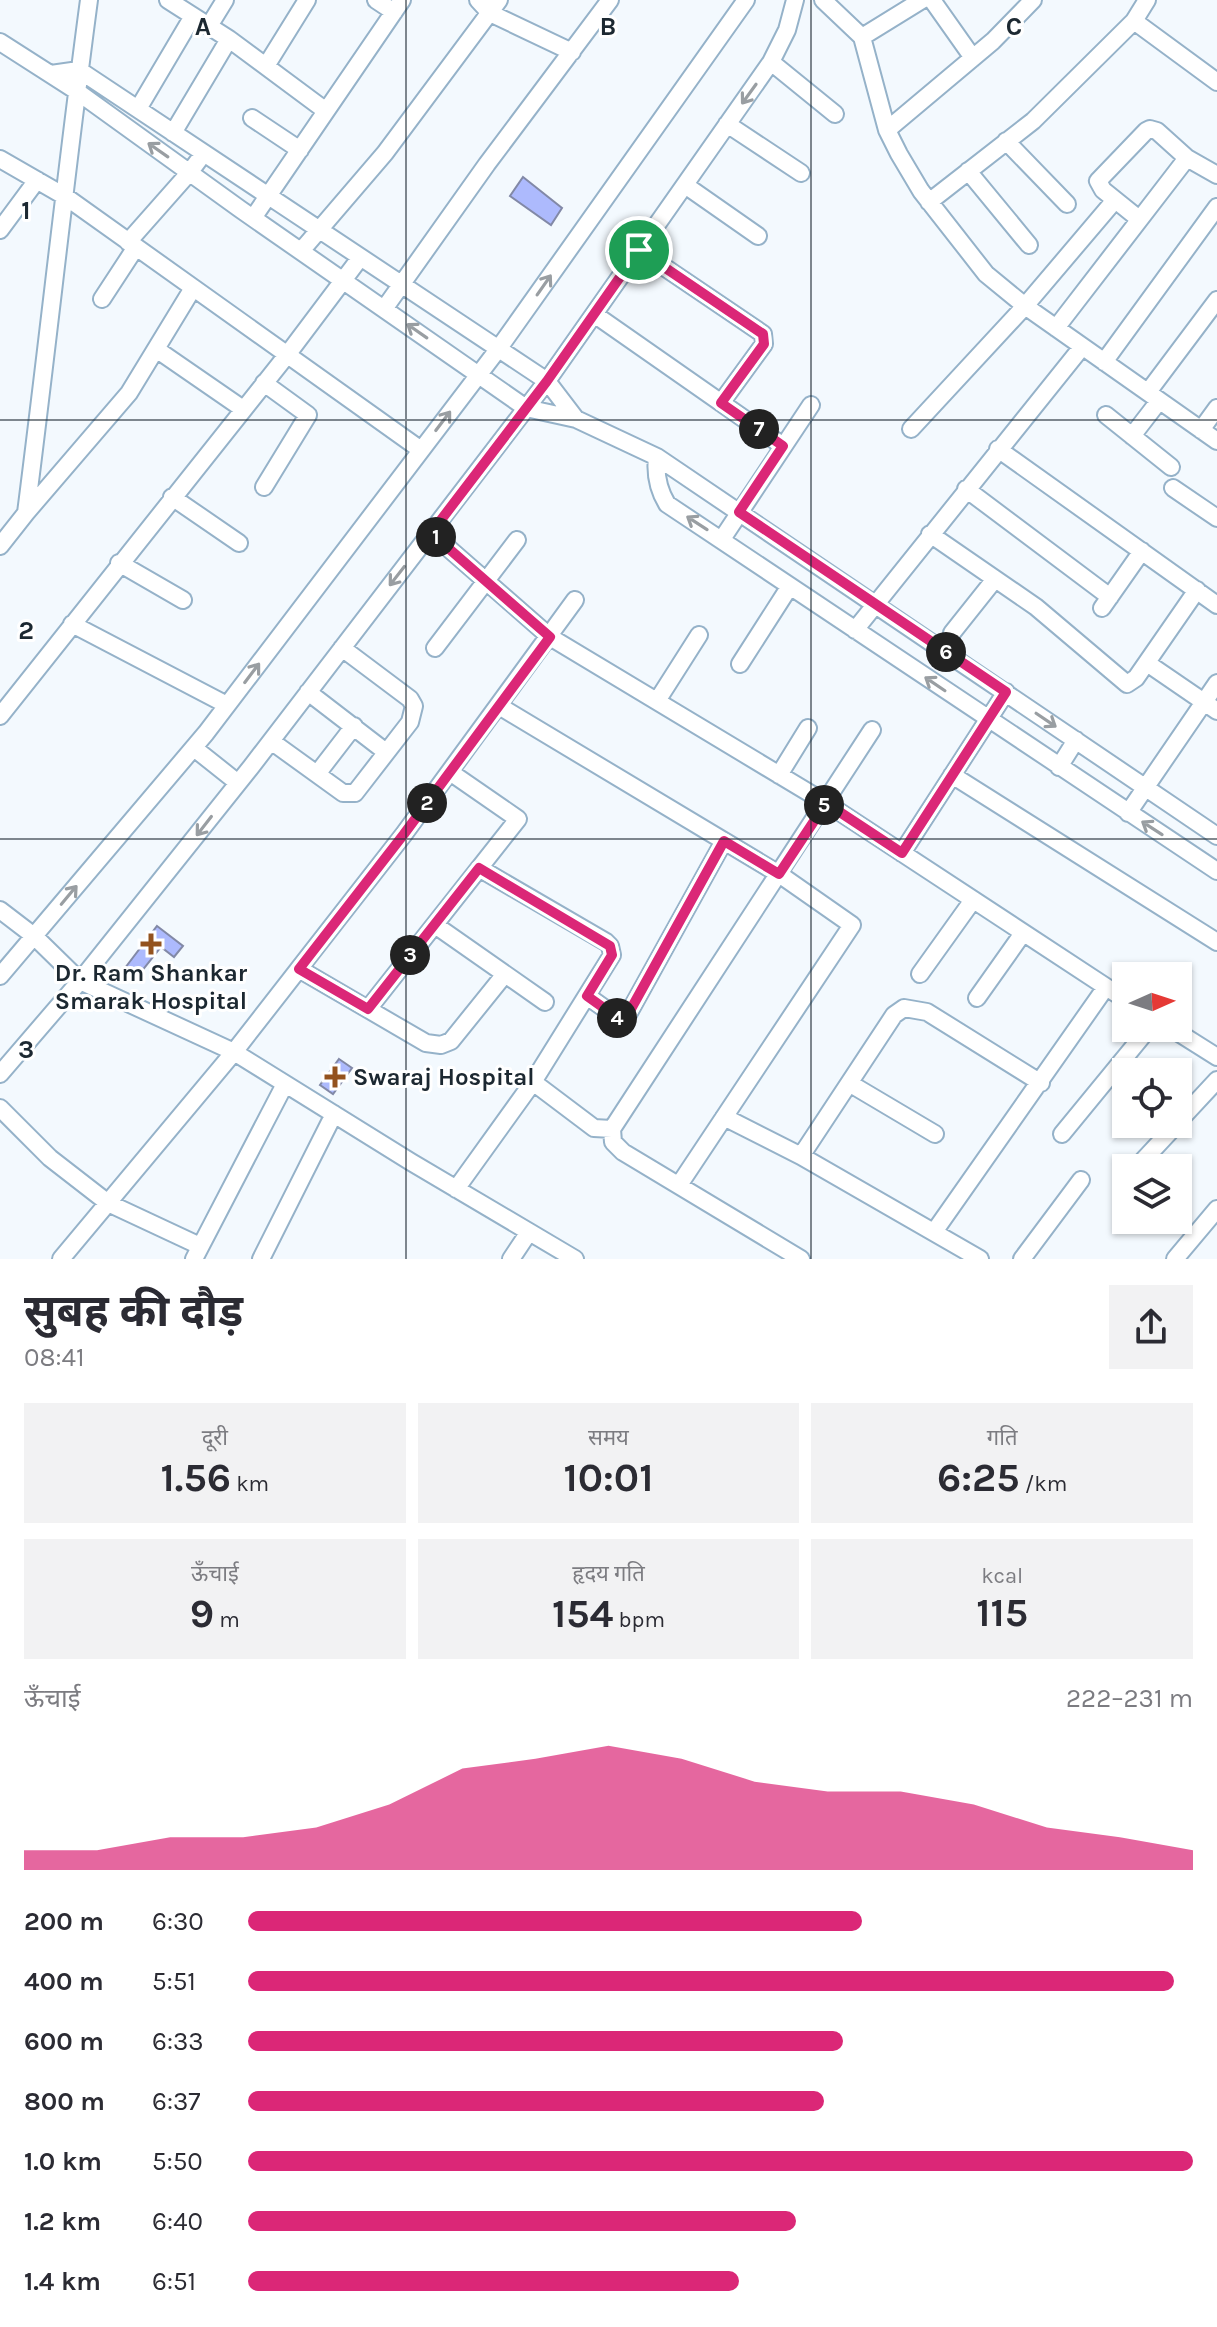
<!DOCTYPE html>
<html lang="hi">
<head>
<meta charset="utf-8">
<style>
  :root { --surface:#fff; --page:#f2f2f3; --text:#2b2b33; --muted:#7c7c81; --accent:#db2777 }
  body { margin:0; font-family:Karla,"Noto Sans Devanagari",sans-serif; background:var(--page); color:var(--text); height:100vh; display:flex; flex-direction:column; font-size:30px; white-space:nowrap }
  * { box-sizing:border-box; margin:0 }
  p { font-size:26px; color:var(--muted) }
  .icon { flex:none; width:44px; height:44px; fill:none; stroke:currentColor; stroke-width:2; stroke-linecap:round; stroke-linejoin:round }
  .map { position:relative; height:1259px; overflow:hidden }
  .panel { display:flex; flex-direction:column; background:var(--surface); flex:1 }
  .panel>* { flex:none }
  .needle { width:52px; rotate:87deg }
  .fabs { position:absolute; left:1112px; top:962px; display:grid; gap:16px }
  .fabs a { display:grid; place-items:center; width:80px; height:80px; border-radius:0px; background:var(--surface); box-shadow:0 2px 6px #0004; font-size:40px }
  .pin { position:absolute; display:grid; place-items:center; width:68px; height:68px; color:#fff; margin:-34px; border:4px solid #fff; border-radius:50%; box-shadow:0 2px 8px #0007 }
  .km { position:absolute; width:40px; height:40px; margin:-20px; border-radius:50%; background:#222; color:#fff; font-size:22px; line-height:40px; text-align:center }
  .round { display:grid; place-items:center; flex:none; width:84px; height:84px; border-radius:0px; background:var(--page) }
  .overview { display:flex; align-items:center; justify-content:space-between; height:136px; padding:0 24px }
  h1 { font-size:44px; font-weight:700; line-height:60px }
  .metrics { display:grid; grid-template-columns:repeat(3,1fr); gap:12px; height:136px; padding:8px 24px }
  .metrics div { display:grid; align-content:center; border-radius:0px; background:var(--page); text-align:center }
  .metrics b { font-size:40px; font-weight:700 }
  .metrics small { font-size:22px; font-weight:400 }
  .metrics p { font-size:22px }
  .chart { height:224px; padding:16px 24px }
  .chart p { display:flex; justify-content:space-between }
  .chart svg { width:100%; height:144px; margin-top:8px; fill:var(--accent); opacity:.7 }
  ul { padding:0 24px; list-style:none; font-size:26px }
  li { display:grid; grid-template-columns:128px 96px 1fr; align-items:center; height:60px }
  li i { height:20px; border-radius:10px; background:var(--accent) }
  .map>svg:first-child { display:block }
</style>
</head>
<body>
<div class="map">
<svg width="1217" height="1259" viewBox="0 0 1217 1259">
  <rect width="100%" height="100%" fill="#f3f9fe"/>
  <path fill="#adbafd" stroke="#8289a7" stroke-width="2" d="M523,177L562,208L551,225L510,196Z
    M157,926L183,946L174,957L161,947L137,977L125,968Z
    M339,1059L352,1068L333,1094L320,1085Z"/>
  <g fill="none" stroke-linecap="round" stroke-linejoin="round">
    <defs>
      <path id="minor" d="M168,0L229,39L173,133
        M376,0L394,12
        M478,0L490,13L572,52
        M823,0L862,37L887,130L899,154L921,191L986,274L1025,306L1217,441
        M932,0L973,58
        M1147,0L1134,21L1217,82
        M209,26L225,0
        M862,37L922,0
        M229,39L326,111
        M0,42L75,90L240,209L526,408L576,419L657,457L1217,836
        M771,62L835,114
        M266,66L307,0
        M51,74L79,70L547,381L576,419
        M138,109L193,16
        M252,118L300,150
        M727,124L801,173
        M887,130L993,41L1033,0
        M1006,141L1067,204
        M0,159L66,197L421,450
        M968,171L1029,245
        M685,185L758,236
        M929,202L1033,121L1134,21
        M253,218L402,0
        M1139,219L1103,190L1098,181L1146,131L1150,129L1157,131L1187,158L1217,175
        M0,230L37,180
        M128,242L189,173L204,153
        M639,250L763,334L764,344L721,403
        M301,251L385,153L499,0
        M102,299L136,247
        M384,309L487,164L610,0
        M594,314L783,446
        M1056,328L1187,158
        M156,349L243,409
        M1104,362L1217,207
        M264,383L308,415L264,487
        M1148,392L1217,300
        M1106,415L1171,467
        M911,429L1025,306L1115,200
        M1201,430L1217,408
        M1132,436L1159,401
        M998,449L1217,605
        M657,457C655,474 658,489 667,504L1217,871
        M1173,488L1217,518
        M966,489L1110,597
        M172,497L239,543
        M26,513L129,393L193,288
        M431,533L550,637L826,803L1126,1000
        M930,534L1036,607L1127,684L1136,678L1197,590
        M722,539L811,405
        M0,546L26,513C48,342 66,171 89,0
        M119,563L183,600
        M1102,608L1142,551
        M72,624L227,705
        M855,630L1082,347
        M952,633L995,579
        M435,648L517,540
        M1147,663L1217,711
        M740,664L790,586
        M308,692L386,752
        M657,701L699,635
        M499,706L779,874L852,925L679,1185
        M0,716L287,355L360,258
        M271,741L343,793H355L410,722L414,706L410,699L342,648
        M194,748L238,783
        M1059,767L1076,740
        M317,774L354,726
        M779,775L808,728
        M952,775L1217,942
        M1128,813L1217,683
        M902,853L1006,692
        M0,910L34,936L80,981L234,1052L411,1162L575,1259
        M435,925L545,1002
        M299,969L426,1043L441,1045L451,1041L505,974
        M920,974L973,900
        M0,976L206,733L499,348L746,0
        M587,996L618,1018H626L724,841
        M977,998L1023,933
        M368,1009L518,819L450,772
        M1171,1028L1217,1057
        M0,1074L80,981L251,767L547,381L771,62L787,30L795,0
        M533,1082L594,1128L612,1129
        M849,1083L935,1134
        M0,1108L50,1158L108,1203L200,1246
        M724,1117L801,1156L980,1259
        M1178,1122L1217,1080
        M1062,1134L1149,1028
        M801,1156L894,1015L904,1008L927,1012L1041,1083
        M1136,1168L1177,1124
        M456,1189L533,1082L612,955L610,946L606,942L479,868
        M934,1232L1106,987
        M61,1259L234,1052L404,834L575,600
        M194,1259L285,1084
        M261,1259L334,1114
        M511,1259L529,1232
        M801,1259L623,1152L613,1142L612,1129L872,730
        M1022,1259L1081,1180
        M1175,1259L1217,1209"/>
    </defs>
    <use href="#minor" stroke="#95b2c9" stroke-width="20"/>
    <use href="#minor" stroke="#fff" stroke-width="16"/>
  </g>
  <defs><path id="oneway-shaft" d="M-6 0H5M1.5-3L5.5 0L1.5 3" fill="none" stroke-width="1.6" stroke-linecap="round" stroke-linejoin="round" transform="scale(2)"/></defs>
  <g stroke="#999ea2">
    <use href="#oneway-shaft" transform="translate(749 94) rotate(126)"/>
    <use href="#oneway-shaft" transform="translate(158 150) rotate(-145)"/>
    <use href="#oneway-shaft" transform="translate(544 285) rotate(-55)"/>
    <use href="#oneway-shaft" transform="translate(417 331) rotate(-145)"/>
    <use href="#oneway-shaft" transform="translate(443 421) rotate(-53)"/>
    <use href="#oneway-shaft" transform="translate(697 523) rotate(-147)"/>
    <use href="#oneway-shaft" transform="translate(397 576) rotate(128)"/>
    <use href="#oneway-shaft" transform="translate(252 673) rotate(-53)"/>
    <use href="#oneway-shaft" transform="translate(935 684) rotate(-146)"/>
    <use href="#oneway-shaft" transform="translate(1046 720) rotate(34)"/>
    <use href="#oneway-shaft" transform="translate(204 826) rotate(128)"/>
    <use href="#oneway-shaft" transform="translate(1152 828) rotate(-147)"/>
    <use href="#oneway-shaft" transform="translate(69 895) rotate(-50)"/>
  </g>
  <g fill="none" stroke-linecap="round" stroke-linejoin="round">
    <defs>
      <path id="route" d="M639,250L763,334L764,344L721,403L783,446L739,512L1006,692L902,853L826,803L779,874L724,841L626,1018H618L587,996L612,955L610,946L479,868L368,1009L299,969L404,834L550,637L431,533L547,381Z"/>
    </defs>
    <use href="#route" stroke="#fff" stroke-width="16"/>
    <use href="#route" stroke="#db2777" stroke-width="10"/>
  </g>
  <path fill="none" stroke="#1c2831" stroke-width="2" stroke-opacity="0.55" d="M406,0V1259M811,0V1259M0,420H1217M0,839H1217"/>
  <g fill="#93521e" stroke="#fff" stroke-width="3">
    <path d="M147 932h8v8h8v8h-8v8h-8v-8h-8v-8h8z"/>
    <path d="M331 1065h8v8h8v8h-8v8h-8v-8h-8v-8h8z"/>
  </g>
  <g text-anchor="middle" stroke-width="6" stroke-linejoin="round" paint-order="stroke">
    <g font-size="24" font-weight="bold" fill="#1c2831" stroke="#fff">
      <text x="151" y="981">Dr. Ram Shankar<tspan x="151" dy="28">Smarak Hospital</tspan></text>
      <text x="353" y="1085" text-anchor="start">Swaraj Hospital</text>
    </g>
  </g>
  <g font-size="26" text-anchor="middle" font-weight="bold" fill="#1c2831" stroke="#fff" stroke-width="6" stroke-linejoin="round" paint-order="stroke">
    <text x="203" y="35">A</text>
    <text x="608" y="35">B</text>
    <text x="1014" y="35">C</text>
    <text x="26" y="219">1</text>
    <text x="26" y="639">2</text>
    <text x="26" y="1058">3</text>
  </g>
</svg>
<div class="fabs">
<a><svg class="needle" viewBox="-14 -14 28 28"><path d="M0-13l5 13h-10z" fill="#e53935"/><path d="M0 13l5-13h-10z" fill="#7c7c81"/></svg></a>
<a><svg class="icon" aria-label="locate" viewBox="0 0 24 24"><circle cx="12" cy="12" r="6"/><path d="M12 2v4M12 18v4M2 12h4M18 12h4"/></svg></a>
<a><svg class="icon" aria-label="layers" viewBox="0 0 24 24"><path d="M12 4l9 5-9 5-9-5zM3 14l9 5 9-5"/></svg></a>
</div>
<div class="pin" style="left:639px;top:250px;background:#1e9e55"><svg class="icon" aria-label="arrive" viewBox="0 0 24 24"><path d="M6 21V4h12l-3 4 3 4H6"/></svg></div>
<b class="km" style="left:436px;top:537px">1</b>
<b class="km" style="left:427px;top:803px">2</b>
<b class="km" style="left:410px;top:955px">3</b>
<b class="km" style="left:617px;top:1018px">4</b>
<b class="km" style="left:824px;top:805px">5</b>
<b class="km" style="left:946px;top:652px">6</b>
<b class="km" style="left:759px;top:429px">7</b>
</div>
<section class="panel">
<div class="overview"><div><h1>सुबह की दौड़</h1><p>08:41</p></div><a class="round"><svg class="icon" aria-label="share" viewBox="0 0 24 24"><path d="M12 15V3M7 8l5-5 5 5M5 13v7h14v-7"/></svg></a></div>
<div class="metrics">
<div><p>दूरी</p><b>1.56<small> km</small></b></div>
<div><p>समय</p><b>10:01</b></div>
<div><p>गति</p><b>6:25<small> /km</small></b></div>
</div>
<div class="metrics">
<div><p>ऊँचाई</p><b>9<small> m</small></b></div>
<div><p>हृदय गति</p><b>154<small> bpm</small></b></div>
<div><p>kcal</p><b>115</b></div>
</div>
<div class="chart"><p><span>ऊँचाई</span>222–231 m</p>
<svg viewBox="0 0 160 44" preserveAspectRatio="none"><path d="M0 44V38L10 38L20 34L30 34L40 31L50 24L60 13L70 10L80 6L90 10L100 17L110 20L120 20L130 24L140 31L150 34L160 38V44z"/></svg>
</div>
<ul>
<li><b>200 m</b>6:30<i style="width:65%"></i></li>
<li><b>400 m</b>5:51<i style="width:98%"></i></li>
<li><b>600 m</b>6:33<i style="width:63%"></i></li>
<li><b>800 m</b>6:37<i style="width:61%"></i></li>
<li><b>1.0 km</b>5:50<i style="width:100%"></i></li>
<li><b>1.2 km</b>6:40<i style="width:58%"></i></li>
<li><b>1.4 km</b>6:51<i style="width:52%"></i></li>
</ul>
</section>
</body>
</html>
